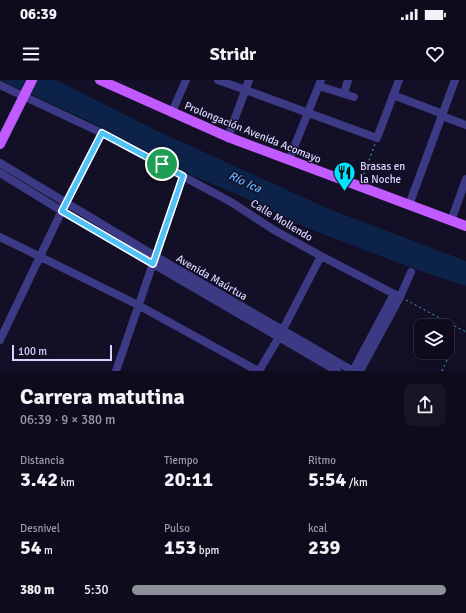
<!DOCTYPE html>
<html lang="es">
<head>
<meta charset="utf-8">
<style>
  :root { --surface:#0e0b1c; --page:#171425; --text:#f1f3f6; --muted:#9b9ba3; --line:#2e2b3b; --accent:#8c9099 }
  body { margin:0; font-family:Signika,sans-serif; background:var(--page); color:var(--text); height:100vh; display:flex; flex-direction:column; font-size:15px; white-space:nowrap }
  * { box-sizing:border-box; margin:0 }
  p { font-size:13px; color:var(--muted) }
  .icon { flex:none; width:22px; height:22px; fill:none; stroke:currentColor; stroke-width:2; stroke-linecap:round; stroke-linejoin:round }
  .map { position:relative; height:291px; overflow:hidden }
  .side { display:flex; flex-direction:column; background:var(--surface); flex:1 }
  .side>* { flex:none }
  .controls { position:absolute; left:414px; top:239px; display:grid; gap:8px }
  .controls a { display:grid; place-items:center; width:40px; height:40px; border-radius:8px; background:var(--surface); box-shadow:0 2px 10px #0003,0 0 0 1px var(--line); font-size:20px }
  .scale { position:absolute; left:12px; bottom:10px; width:100px; box-sizing:border-box; padding-left:4px; border:2px solid #d9d4ff; border-top:0; font-size:11px; line-height:14px; white-space:nowrap; color:#d9d4ff; -webkit-text-stroke:3px #130f26; paint-order:stroke }
  .pin { position:absolute; display:grid; place-items:center; width:34px; height:34px; color:#fff; margin:-17px; border:2px solid #fff; border-radius:50%; box-shadow:0 1px 4px #0007 }
  .round { display:grid; place-items:center; flex:none; width:42px; height:42px; border-radius:8px; background:var(--page) }
  .headline { display:flex; align-items:center; justify-content:space-between; height:68px; padding:0 20px }
  h1 { font-size:22px; font-weight:700; line-height:30px }
  .figures { display:grid; grid-template-columns:repeat(3,1fr); gap:6px; height:68px; padding:4px 20px }
  .figures div { display:grid; align-content:center }
  .figures b { font-size:20px; font-weight:700 }
  .figures small { font-size:11px; font-weight:400 }
  .figures p { font-size:11px }
  ul { padding:0 20px; list-style:none; font-size:13px }
  li { display:grid; grid-template-columns:64px 48px 1fr; align-items:center; height:30px }
  li i { height:10px; border-radius:5px; background:var(--accent) }
  .status { display:flex; justify-content:space-between; align-items:center; height:28px; padding:0 20px; background:var(--surface); direction:ltr }
  .status svg { height:11px; fill:currentColor }
  header { display:flex; justify-content:space-between; align-items:center; height:52px; padding:0 20px; background:var(--surface); font-size:18px; font-weight:700 }
  .map>svg:first-child { display:block }
</style>
</head>
<body>
<div class="status"><b>06:39</b><svg viewBox="0 0 49 12"><path d="M0 12V9h3v3zM5 12V6h3v6zM10 12V3h3v9zM15 12V0h3v12zM26 1h20v11H26zM47 4h2v5h-2z"/></svg></div>
<header><svg class="icon" aria-label="menu" viewBox="0 0 24 24"><path d="M4 6h16M4 12h16M4 18h16"/></svg>Stridr<svg class="icon" aria-label="heart" viewBox="0 0 24 24"><path d="M12 20l-8-8c-3-5 5-10 8-4 3-6 11-1 8 4z"/></svg></header>
<div class="map">
<svg width="466" height="291" viewBox="0 0 466 291">
  <rect width="100%" height="100%" fill="#130f26"/>
  <path fill="#0c2248" d="M0,0H56L153,49L329,129L466,181V206L412,188L302,146L243,117L193,96L97,45Z"/>
  <g fill="none" stroke-linecap="round" stroke-linejoin="round">
    <path stroke="#2fb8b0" stroke-width="1" stroke-dasharray="2 3" stroke-linecap="butt" d="M362,99L375,64
      M406,220L466,252
      M442,291L448,278L446,272"/>
    <path stroke="#3d3a85" stroke-width="8" d="M218,0L377,58L399,0
      M0,5L102,53L231,122L274,150L321,176L400,217
      M319,6L354,17
      M344,14L348,0
      M393,15L443,34
      M172,32L186,0
      M442,36L466,45
      M228,57L249,0
      M289,80L321,0
      M0,83L155,176L353,291
      M0,93L62,131L337,291
      M409,125L455,0
      M451,141L466,99
      M0,157L138,225L258,291
      M0,260L66,122L102,53
      M116,291L183,96
      M259,291L279,257L321,176
      M353,291L394,214
      M360,291L400,217L411,192"/>
    <path stroke="#c25bff" stroke-width="10" d="M100,0L228,57L466,146
      M0,64L32,0"/>
  </g>
  <g fill="none" stroke-linecap="round" stroke-linejoin="round">
    <defs>
      <path id="route" d="M102,53L183,96L153,184L62,131Z"/>
    </defs>
    <use href="#route" stroke="#fff" stroke-width="8"/>
    <use href="#route" stroke="#4fc3f7" stroke-width="5"/>
  </g>
  <defs>
    <symbol id="restaurant-pin" viewBox="-11 -11 22 30"><path d="M0 17L-7.5 6A9.5 9.5 0 1 1 7.5 6Z" fill="#00e5ff" stroke="#130f26"/><path d="M-5-6h1v4h1v-4h1v4h1v-4h1v5L-1.5 .5V6h-2V.5L-5-1ZM5-6V6H3V1.5H1.5Q1.5-4 5-6Z" fill="#111"/></symbol>
  </defs>
  <g fill-rule="evenodd">
    <use href="#restaurant-pin" x="332" y="80" width="25" height="34"/>
  </g>
  <g text-anchor="middle" stroke-width="3" stroke-linejoin="round" paint-order="stroke">
    <g font-size="11" fill="#d9d4ff" stroke="#130f26">
      <text transform="translate(253 52) rotate(22)" y="4">Prolongación Avenida Acomayo</text>
      <text transform="translate(282 140) rotate(31)" y="4">Calle Mollendo</text>
      <text transform="translate(212 197) rotate(30)" y="4">Avenida Maúrtua</text>
    </g>
    <g font-size="11" fill="#d9d4ff" stroke="#130f26" text-anchor="start">
      <text x="360" y="90">Brasas en<tspan x="360" dy="13">la Noche</tspan></text>
    </g>
    <g font-size="12" font-style="italic" fill="#62b6ff" stroke="#130f26">
      <text transform="translate(245 102) rotate(25)" y="4">Río Ica</text>
    </g>
  </g>
</svg>
<div class="controls">
<a><svg class="icon" aria-label="layers" viewBox="0 0 24 24"><path d="M12 4l9 5-9 5-9-5zM3 14l9 5 9-5"/></svg></a>
</div>
<div class="scale">100 m</div>
<div class="pin" style="left:162px;top:84px;background:#1e9e55"><svg class="icon" aria-label="arrive" viewBox="0 0 24 24"><path d="M6 21V4h12l-3 4 3 4H6"/></svg></div>
</div>
<section class="side">
<div class="headline"><div><h1>Carrera matutina</h1><p>06:39 · 9 × 380 m</p></div><a class="round"><svg class="icon" aria-label="share" viewBox="0 0 24 24"><path d="M12 15V3M7 8l5-5 5 5M5 13v7h14v-7"/></svg></a></div>
<div class="figures">
<div><p>Distancia</p><b>3.42<small> km</small></b></div>
<div><p>Tiempo</p><b>20:11</b></div>
<div><p>Ritmo</p><b>5:54<small> /km</small></b></div>
</div>
<div class="figures">
<div><p>Desnivel</p><b>54<small> m</small></b></div>
<div><p>Pulso</p><b>153<small> bpm</small></b></div>
<div><p>kcal</p><b>239</b></div>
</div>
<ul>
<li><b>380 m</b>5:30<i style="width:100%"></i></li>
</ul>
</section>
</body>
</html>
